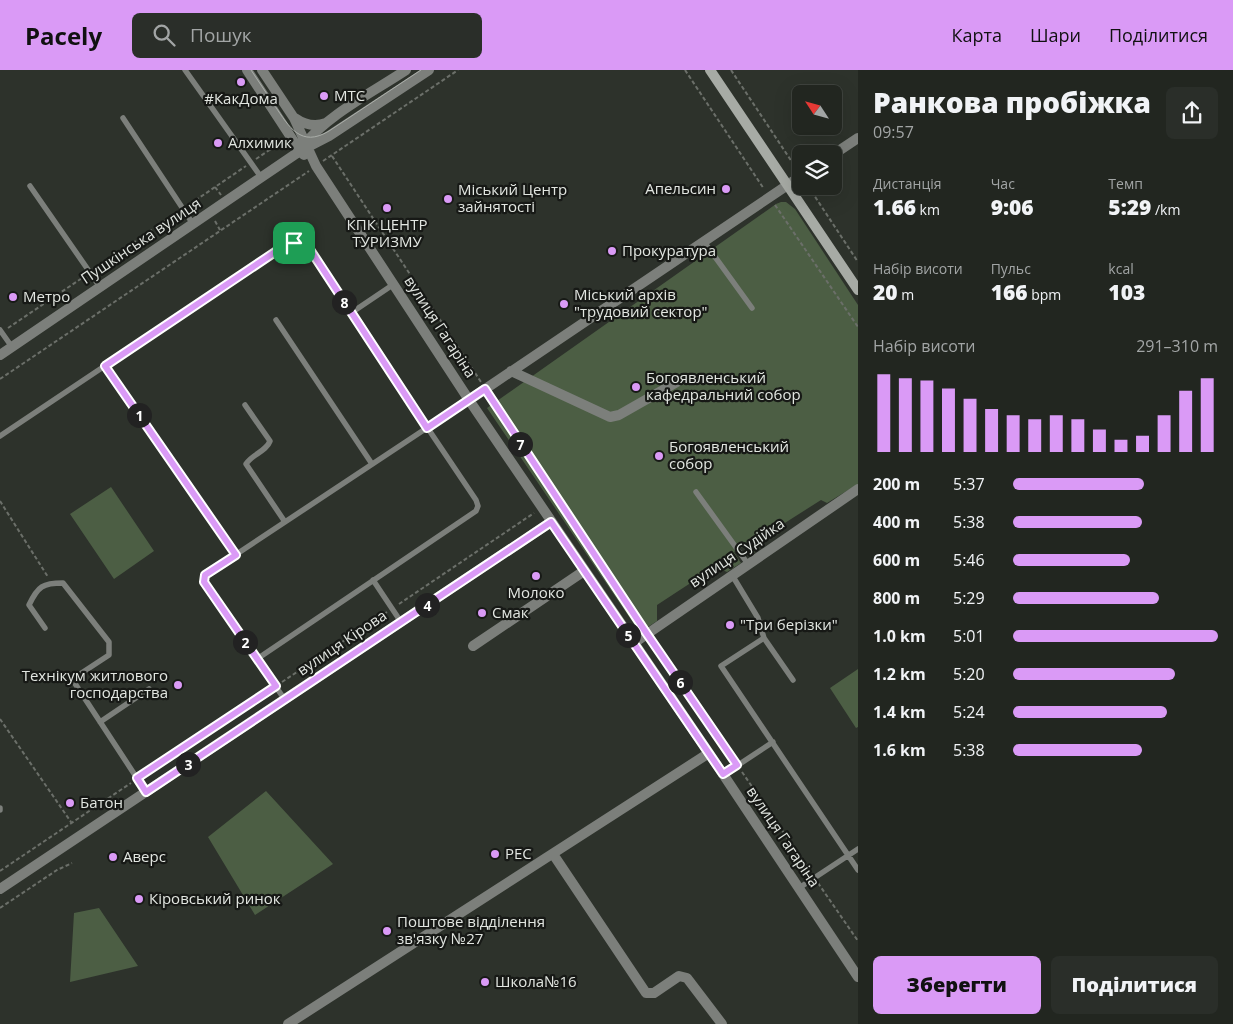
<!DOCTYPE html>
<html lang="uk">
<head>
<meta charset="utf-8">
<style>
  :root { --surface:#222620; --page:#2a2e29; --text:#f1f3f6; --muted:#a2a5a5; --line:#3f433e; --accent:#da9af6 }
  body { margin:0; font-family:"Open Sans",sans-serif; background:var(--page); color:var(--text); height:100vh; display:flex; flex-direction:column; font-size:19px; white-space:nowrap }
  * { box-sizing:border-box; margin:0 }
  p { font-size:16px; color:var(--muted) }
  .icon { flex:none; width:28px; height:28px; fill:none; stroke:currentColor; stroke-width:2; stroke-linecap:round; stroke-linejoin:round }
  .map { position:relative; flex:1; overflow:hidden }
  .details { display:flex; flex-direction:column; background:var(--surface); width:375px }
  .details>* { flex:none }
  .needle { width:32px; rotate:306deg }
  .tools { position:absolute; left:792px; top:15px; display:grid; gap:10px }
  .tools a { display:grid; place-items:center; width:50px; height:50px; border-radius:8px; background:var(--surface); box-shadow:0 5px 20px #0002,0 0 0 1px var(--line); font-size:25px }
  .pin { position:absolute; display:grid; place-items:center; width:42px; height:42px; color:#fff; margin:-21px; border-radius:10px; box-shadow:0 2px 8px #0006 }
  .km { position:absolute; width:25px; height:25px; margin:-12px; border-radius:50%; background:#222; color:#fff; font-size:14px; line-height:25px; text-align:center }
  .round { display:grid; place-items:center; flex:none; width:52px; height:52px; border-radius:8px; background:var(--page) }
  .head { display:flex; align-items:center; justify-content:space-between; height:85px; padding:0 15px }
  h1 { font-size:28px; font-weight:800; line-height:38px }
  .stats { display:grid; grid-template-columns:repeat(3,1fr); gap:8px; height:85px; padding:5px 15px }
  .stats div { display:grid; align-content:center }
  .stats b { font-size:21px; font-weight:800 }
  .stats small { font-size:14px; font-weight:400 }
  .stats p { font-size:14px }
  .chart { height:140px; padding:10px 15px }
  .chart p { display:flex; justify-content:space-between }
  .chart svg { width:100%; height:90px; margin-top:5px; stroke:var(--accent); stroke-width:6 }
  .primary-button { display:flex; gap:10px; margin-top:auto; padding:10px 15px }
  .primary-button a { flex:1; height:58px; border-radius:8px; background:var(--accent); color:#111; font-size:20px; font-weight:800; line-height:58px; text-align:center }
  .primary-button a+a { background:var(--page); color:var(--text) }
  ul { padding:0 15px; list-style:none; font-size:16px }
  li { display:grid; grid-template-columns:80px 60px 1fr; align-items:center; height:38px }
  li i { height:12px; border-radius:6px; background:var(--accent) }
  header { display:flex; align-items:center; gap:30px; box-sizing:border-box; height:70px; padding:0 25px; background:var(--accent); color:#111 }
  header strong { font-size:24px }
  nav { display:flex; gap:28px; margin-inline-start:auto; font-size:18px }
  .search { width:350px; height:45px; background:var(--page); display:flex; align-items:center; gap:12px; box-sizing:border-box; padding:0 18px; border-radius:8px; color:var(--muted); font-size:19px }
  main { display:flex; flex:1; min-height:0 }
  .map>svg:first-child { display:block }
</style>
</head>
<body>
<header>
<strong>Pacely</strong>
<div class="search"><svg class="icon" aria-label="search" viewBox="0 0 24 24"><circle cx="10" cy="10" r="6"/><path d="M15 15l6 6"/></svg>Пошук</div>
<nav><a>Карта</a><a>Шари</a><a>Поділитися</a></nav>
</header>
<main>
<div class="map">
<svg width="858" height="954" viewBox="0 0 858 954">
  <rect width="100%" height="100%" fill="#2d322b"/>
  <path fill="#4c5e44" d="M781,132H786L795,139L858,235V414L827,433L821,430L758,470L757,481L751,485L744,476L734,482L741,493L727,502L715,497L657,535V551C650,555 644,562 636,557L487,338L776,134Z
    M111,417L154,481L114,509L70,444Z
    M858,599V657L856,658L830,618Z
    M266,721L333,794L255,845L208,767Z
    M99,838L138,896L70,912L74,843Z"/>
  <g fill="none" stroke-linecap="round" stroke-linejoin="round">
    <path stroke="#6b6f69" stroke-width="2" stroke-dasharray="4 2.5" stroke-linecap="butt" d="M685,0L764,119
      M731,0L796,98
      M332,86L481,312
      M256,89L283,71
      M323,91L458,0
      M808,116L858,192
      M215,117L221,125
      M190,134L246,96
      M775,135L858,257
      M215,151L220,160
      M95,199L178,142
      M8,258L85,206
      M0,309L309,101
      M490,326L642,556
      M0,431L48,507
      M399,534L534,443
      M653,572L733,690
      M282,612L387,542
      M0,649L71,752
      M742,702L810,801
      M143,704L270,620
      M0,801L131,713
      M818,813L858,871
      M0,838L57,800L72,793"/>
    <path stroke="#7c7f7b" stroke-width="5.5" d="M185,0L261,107
      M123,48L193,154
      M30,116L100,217
      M705,173L752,238
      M351,243L394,214
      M276,250L372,394
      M0,260L12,277
      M105,296L235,485
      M245,335L270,371C266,382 252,384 246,394L285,452
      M0,366L287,174L294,173L306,177L476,430L478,436L476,441L257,589
      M696,422L748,494
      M732,505L758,548L764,568L721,596L858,800
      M373,510L401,552
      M45,558L29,535C38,516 43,513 63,513L109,572V585L77,606L74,612L146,722
      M764,568L793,610
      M285,630L204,512L205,505L469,330
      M100,652L149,619
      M723,705L773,672
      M0,738V740
      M799,818L858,779"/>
    <path stroke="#7c7f7b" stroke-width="10" d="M247,0L300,81L304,85
      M262,0L294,48L316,96L469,330L709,683L858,907
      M295,48C305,55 315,57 326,53
      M303,76C327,45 373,22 406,0
      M834,84L858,68
      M0,285L300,81L329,66L429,0
      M511,301L610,347L619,345L677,312
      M469,330L801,106
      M634,573L858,419
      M473,576L584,501
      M553,784L646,923H654L679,906L687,908L722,954
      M0,819L551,452
      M288,954L709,683"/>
    <path stroke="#a7aba5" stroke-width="10" d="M710,0L858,220"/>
    <path stroke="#abafaa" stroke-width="1" d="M251,0C259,12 267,24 275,36C289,57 301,78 329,61L421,0"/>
  </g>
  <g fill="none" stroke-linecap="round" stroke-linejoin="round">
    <defs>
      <path id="route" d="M294,173L302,174L311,181L427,358L485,319L647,564L737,695L723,704L551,452L146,722L137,708L276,616L204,512L205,505L236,485L105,296L287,174Z"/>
    </defs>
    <use href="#route" stroke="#fff" stroke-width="10"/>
    <use href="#route" stroke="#da9af6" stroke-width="6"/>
  </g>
  <g fill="#da9af6" stroke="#171916" stroke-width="2">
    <circle cx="241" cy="12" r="5"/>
    <circle cx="324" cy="26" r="5"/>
    <circle cx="218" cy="73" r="5"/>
    <circle cx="726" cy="119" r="5"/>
    <circle cx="448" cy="129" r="5"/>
    <circle cx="387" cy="138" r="5"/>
    <circle cx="612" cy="181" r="5"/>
    <circle cx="13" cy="227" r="5"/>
    <circle cx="564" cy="234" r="5"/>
    <circle cx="636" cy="317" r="5"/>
    <circle cx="659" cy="386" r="5"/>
    <circle cx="536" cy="506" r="5"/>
    <circle cx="482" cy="543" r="5"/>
    <circle cx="730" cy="555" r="5"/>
    <circle cx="178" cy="615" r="5"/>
    <circle cx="70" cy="733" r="5"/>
    <circle cx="495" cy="784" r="5"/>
    <circle cx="113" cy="787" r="5"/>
    <circle cx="139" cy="829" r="5"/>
    <circle cx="387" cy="861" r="5"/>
    <circle cx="485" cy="912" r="5"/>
  </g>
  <g text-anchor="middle" stroke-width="4.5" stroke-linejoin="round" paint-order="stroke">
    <g font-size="15" fill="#e2e6e1" stroke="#171916" text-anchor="start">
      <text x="334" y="31">МТС</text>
      <text x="241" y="34" text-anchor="middle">#КакДома</text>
      <text x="228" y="78">Алхимик</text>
      <text x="716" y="124" text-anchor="end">Апельсин</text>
      <text x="458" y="125">Міський Центр<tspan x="458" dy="17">зайнятості</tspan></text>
      <text x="387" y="160" text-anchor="middle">КПК ЦЕНТР<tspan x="387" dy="17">ТУРИЗМУ</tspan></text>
      <text x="622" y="186">Прокуратура</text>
      <text x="574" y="230">Міський архів<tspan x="574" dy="17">"трудовий сектор"</tspan></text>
      <text x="23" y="232">Метро</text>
      <text x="646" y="313">Богоявленський<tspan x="646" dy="17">кафедральний собор</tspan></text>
      <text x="669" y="382">Богоявленський<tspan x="669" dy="17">собор</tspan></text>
      <text x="536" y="528" text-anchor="middle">Молоко</text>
      <text x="492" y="548">Смак</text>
      <text x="740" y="560">"Три берізки"</text>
      <text x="168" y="611" text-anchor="end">Технікум житлового<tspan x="168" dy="17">господарства</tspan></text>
      <text x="80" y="738">Батон</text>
      <text x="505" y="789">РЕС</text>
      <text x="123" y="792">Аверс</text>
      <text x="149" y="834">Кіровський ринок</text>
      <text x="397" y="857">Поштове відділення<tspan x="397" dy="17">зв'язку №27</tspan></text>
      <text x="495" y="917">Школа№16</text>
    </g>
    <g font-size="15" fill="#e2e6e1" stroke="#171916">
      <text transform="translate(141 171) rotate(-34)" y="5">Пушкінська вулиця</text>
      <text transform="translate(440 257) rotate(57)" y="5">вулиця Гагаріна</text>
      <text transform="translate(737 483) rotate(-34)" y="5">вулиця Судійка</text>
      <text transform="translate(342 573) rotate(-34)" y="5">вулиця Кірова</text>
      <text transform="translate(783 767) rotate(56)" y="5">вулиця Гагаріна</text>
    </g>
  </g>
</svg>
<div class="tools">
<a><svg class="needle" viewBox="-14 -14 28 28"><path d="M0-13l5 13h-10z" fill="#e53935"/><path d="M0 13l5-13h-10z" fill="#a2a5a5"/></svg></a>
<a><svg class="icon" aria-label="layers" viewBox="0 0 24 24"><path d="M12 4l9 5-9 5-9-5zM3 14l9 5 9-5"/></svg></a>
</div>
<div class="pin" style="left:294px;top:173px;background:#1e9e55"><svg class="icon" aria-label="arrive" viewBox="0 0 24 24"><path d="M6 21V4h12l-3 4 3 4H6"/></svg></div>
<b class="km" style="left:139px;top:345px">1</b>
<b class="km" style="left:245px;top:572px">2</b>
<b class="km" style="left:188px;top:694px">3</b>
<b class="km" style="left:427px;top:535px">4</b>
<b class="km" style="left:628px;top:565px">5</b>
<b class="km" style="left:680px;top:612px">6</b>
<b class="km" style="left:520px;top:374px">7</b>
<b class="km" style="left:344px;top:232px">8</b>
</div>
<section class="details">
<div class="head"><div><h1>Ранкова пробіжка</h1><p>09:57</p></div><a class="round"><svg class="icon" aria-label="share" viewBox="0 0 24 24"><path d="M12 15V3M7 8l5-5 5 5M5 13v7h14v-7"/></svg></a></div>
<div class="stats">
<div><p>Дистанція</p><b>1.66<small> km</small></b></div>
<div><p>Час</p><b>9:06</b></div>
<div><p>Темп</p><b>5:29<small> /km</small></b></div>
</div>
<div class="stats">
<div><p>Набір висоти</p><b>20<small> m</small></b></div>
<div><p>Пульс</p><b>166<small> bpm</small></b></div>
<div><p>kcal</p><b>103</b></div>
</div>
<div class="chart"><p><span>Набір висоти</span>291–310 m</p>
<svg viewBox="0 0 160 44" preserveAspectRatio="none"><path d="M5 44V6M15 44V8M25 44V9M35 44V13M45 44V18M55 44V23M65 44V26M75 44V28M85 44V26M95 44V28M105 44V33M115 44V38M125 44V36M135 44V26M145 44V14M155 44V8"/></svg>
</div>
<ul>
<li><b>200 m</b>5:37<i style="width:64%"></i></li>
<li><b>400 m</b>5:38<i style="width:63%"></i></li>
<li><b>600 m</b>5:46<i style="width:57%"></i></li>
<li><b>800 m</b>5:29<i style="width:71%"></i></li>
<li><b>1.0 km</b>5:01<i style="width:100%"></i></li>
<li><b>1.2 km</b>5:20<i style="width:79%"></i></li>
<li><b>1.4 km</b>5:24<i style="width:75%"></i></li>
<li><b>1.6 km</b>5:38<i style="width:63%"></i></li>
</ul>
<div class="primary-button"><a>Зберегти</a><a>Поділитися</a></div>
</section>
</main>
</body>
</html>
